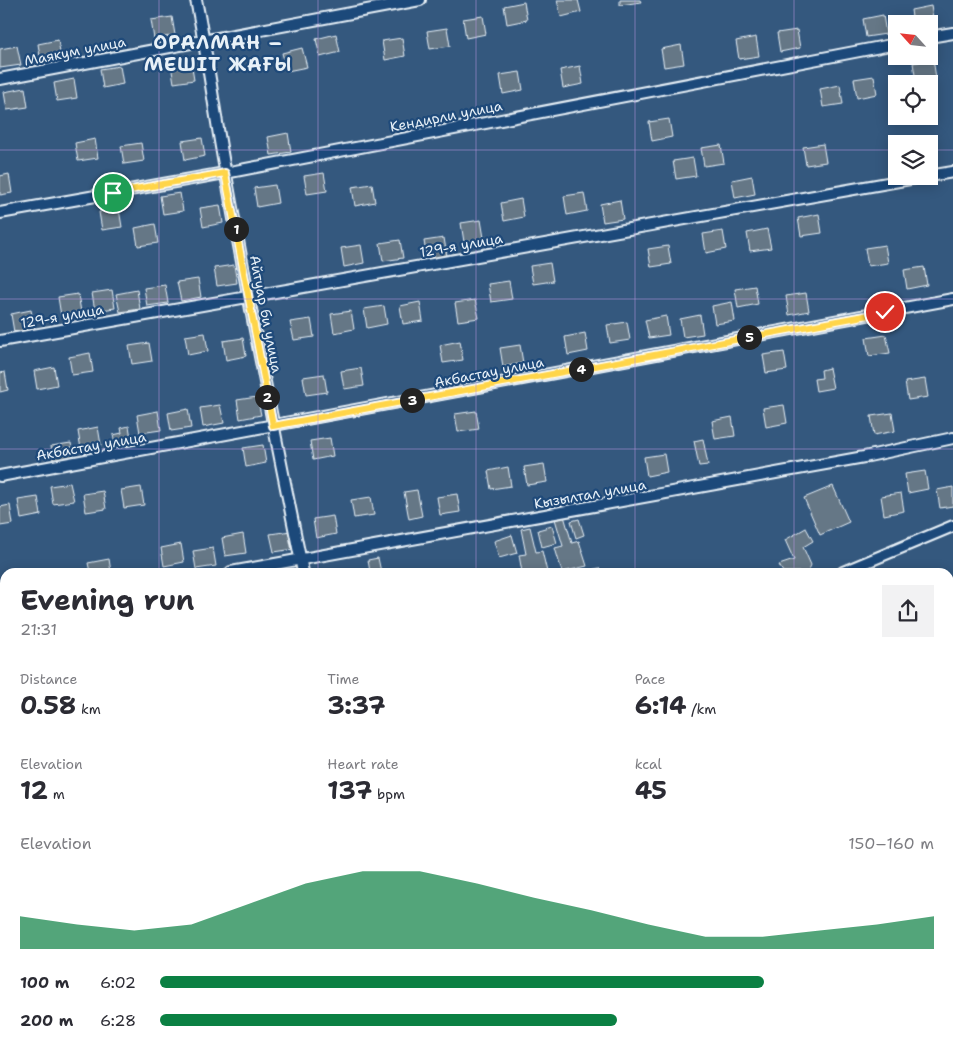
<!DOCTYPE html>
<html lang="en">
<head>
<meta charset="utf-8">
<style>
  :root { --surface:#fff; --page:#f2f2f3; --text:#2b2b33; --muted:#7c7c81; --accent:#0b8043 }
  body { margin:0; font-family:"Shantell Sans",sans-serif; background:var(--page); color:var(--text); height:100vh; display:flex; flex-direction:column; font-size:19px; white-space:nowrap }
  * { box-sizing:border-box; margin:0 }
  p { font-size:16px; color:var(--muted) }
  .icon { flex:none; width:28px; height:28px; fill:none; stroke:currentColor; stroke-width:2; stroke-linecap:round; stroke-linejoin:round }
  .map { position:relative; flex:1; overflow:hidden }
  .sheet { position:absolute; left:0px; top:568px; width:954px; height:481px; display:flex; flex-direction:column; background:var(--surface); border-radius:15px 15px 0 0; box-shadow:0 2px 12px #0003 }
  .sheet>* { flex:none }
  .needle { width:32px; rotate:297deg }
  .fabs { position:absolute; left:888px; top:15px; display:grid; gap:10px }
  .fabs a { display:grid; place-items:center; width:50px; height:50px; border-radius:0px; background:var(--surface); box-shadow:0 2px 12px #0003; font-size:25px }
  .pin { position:absolute; display:grid; place-items:center; width:42px; height:42px; color:#fff; margin:-21px; border:2px solid #fff; border-radius:50%; box-shadow:0 1px 5px #0007 }
  .km { position:absolute; width:25px; height:25px; margin:-12px; border-radius:50%; background:#222; color:#fff; font-size:14px; line-height:25px; text-align:center }
  .round { display:grid; place-items:center; flex:none; width:52px; height:52px; border-radius:0px; background:var(--page) }
  .summary { display:flex; align-items:center; justify-content:space-between; height:85px; padding:0 20px }
  h1 { font-size:28px; font-weight:700; line-height:38px }
  .figures { display:grid; grid-template-columns:repeat(3,1fr); gap:8px; height:85px; padding:5px 20px }
  .figures div { display:grid; align-content:center }
  .figures b { font-size:25px; font-weight:700 }
  .figures small { font-size:14px; font-weight:400 }
  .figures p { font-size:14px }
  .chart { height:140px; padding:10px 20px }
  .chart p { display:flex; justify-content:space-between }
  .chart svg { width:100%; height:90px; margin-top:5px; fill:var(--accent); opacity:.7 }
  ul { padding:0 20px; list-style:none; font-size:16px }
  li { display:grid; grid-template-columns:80px 60px 1fr; align-items:center; height:38px }
  li i { height:12px; border-radius:6px; background:var(--accent) }
  .map>svg:first-child { display:block }
</style>
</head>
<body>
<div class="map">
<svg width="953" height="1048" viewBox="0 0 953 1048">
  <rect width="100%" height="100%" fill="#34587e"/>
  <filter id="ink" filterUnits="userSpaceOnUse"><feTurbulence type="fractalNoise" baseFrequency=".02" numOctaves="2"/><feDisplacementMap in="SourceGraphic" scale="10" xChannelSelector="R" yChannelSelector="G"/><feConvolveMatrix kernelMatrix="1 2 1 2 8 2 1 2 1" color-interpolation-filters="sRGB"/></filter>
  <g filter="url(#ink)">
    <path fill="#657786" stroke="#e8f1f8" d="M557,0H578L581,12L561,17Z
      M620,0H640L641,2L620,5Z
      M524,2L527,20L507,24L504,6Z
      M931,6L934,24H913L911,10Z
      M883,15L886,34L866,37L863,19Z
      M483,16L486,34L466,38L463,19Z
      M172,17L175,35L154,39L151,20Z
      M447,28L450,46L430,49L427,31Z
      M797,30L800,48L780,52L777,33Z
      M336,34L340,52L320,57L316,39Z
      M756,37L759,56L739,59L736,41Z
      M402,38L405,56L385,60L382,41Z
      M58,40L61,59L41,62L38,44Z
      M681,45L684,64L664,67L661,49Z
      M17,46L21,65L0,68V49Z
      M302,48L307,67L287,71L282,53Z
      M933,59L936,78L916,81L913,63Z
      M191,62L194,80L174,83L171,65Z
      M120,66L123,84L103,88L100,69Z
      M580,66L583,84L563,88L560,70Z
      M520,72L523,90L503,94L500,75Z
      M874,76L877,94L857,98L854,79Z
      M74,79L77,98L57,101L54,83Z
      M840,85L843,104L823,107L820,89Z
      M25,88L28,107L7,110L4,92Z
      M669,119L672,137L652,141L649,122Z
      M288,133L291,152L271,155L268,137Z
      M202,138L205,156L185,160L182,141Z
      M95,139L98,158L78,161L75,143Z
      M141,143L144,161L124,164L121,146Z
      M823,144L826,162L806,165L803,147Z
      M721,145L724,163L704,166L701,148Z
      M693,158L696,176L676,179L673,161Z
      M324,173L327,191L307,194L304,176Z
      M9,174L12,193L0,195V176Z
      M752,176L755,194L735,198L732,180Z
      M372,184L375,202L355,206L352,187Z
      M275,185L278,203L257,207L254,188Z
      M180,193L183,211L163,214L160,196Z
      M584,193L587,211L567,215L564,196Z
      M521,199L524,217L504,221L501,203Z
      M620,200L623,219L603,222L600,204Z
      M220,205L223,223L203,227L200,208Z
      M119,209L122,227L102,230L99,212Z
      M819,214L822,233L801,236L798,218Z
      M481,220L484,238L464,242L461,223Z
      M155,224L158,243L138,246L135,228Z
      M767,229L771,248L750,251L747,233Z
      M723,231L726,249L706,253L703,234Z
      M444,238L447,256L427,259L424,241Z
      M400,240L403,258L383,261L380,243Z
      M361,245L364,263L344,267L341,248Z
      M885,245L888,263L868,266L865,248Z
      M668,246L671,264L651,267L648,249Z
      M550,263L553,281L533,284L530,266Z
      M234,265L237,283L217,286L214,268Z
      M924,267L927,285L907,289L904,270Z
      M198,279L201,297L181,301L177,282Z
      M509,281L512,299L491,302L488,284Z
      M165,285L168,303L147,306L144,288Z
      M755,286L758,304L738,308L735,289Z
      M112,290L115,308L95,311L92,293Z
      M137,290L140,309L120,312L116,294Z
      M806,293L809,311L789,315L786,296Z
      M78,294L81,312L61,316L58,297Z
      M475,300L479,318L458,321L455,303Z
      M420,302L423,321L403,324L400,306Z
      M732,302L735,321L715,324L712,306Z
      M384,306L387,324L367,328L364,309Z
      M31,310L35,329L14,332L11,314Z
      M351,311L354,329L334,333L331,314Z
      M700,315L703,334L683,337L680,319Z
      M666,316L669,335L649,338L645,320Z
      M311,319L314,337L294,340L290,322Z
      M627,322L630,340L610,343L607,325Z
      M205,333L208,351L188,355L185,336Z
      M585,333L588,351L568,355L565,337Z
      M886,335L890,353L869,356L866,338Z
      M243,338L246,356L226,360L223,341Z
      M460,341L463,360L443,363L440,345Z
      M149,343L152,361L132,364L129,346Z
      M520,345L523,363L503,367L500,348Z
      M784,352L787,370L766,373L763,355Z
      M90,353L93,372L72,375L69,357Z
      M54,367L57,385L37,389L34,371Z
      M361,368L364,386L344,389L341,371Z
      M829,368L833,388L816,391L814,379L822,378L821,370Z
      M5,372L8,390L0,392V373Z
      M324,374L327,392L306,395L303,377Z
      M925,379L928,397L908,400L905,382Z
      M257,397L261,415L240,419L237,400Z
      M220,405L224,423L203,427L200,408Z
      M784,405L787,423L766,427L763,408Z
      M188,409L191,428L171,431L168,413Z
      M158,411L161,430L140,433L137,415Z
      M476,411L479,429L458,432L455,414Z
      M892,413L895,431L874,435L871,416Z
      M732,417L735,436L715,439L712,421Z
      M129,426L132,444L116,448L113,435L122,433L121,428Z
      M98,427L101,445L81,449L78,431Z
      M330,438L333,456L313,460L310,441Z
      M703,439L708,465L699,466L694,441Z
      M71,443L74,461L54,465L51,446Z
      M263,445L266,463L246,467L243,448Z
      M664,454L667,472L647,476L644,457Z
      M544,464L547,482L527,485L524,467Z
      M508,467L511,486L491,489L488,471Z
      M925,471L928,489L908,493L905,474Z
      M70,483L74,501L53,504L50,486Z
      M833,486L849,522L820,535L804,498Z
      M141,487L144,505L124,508L121,490Z
      M953,487V506L940,508L937,490Z
      M417,490L422,516L409,519L404,492Z
      M103,491L106,509L86,512L83,494Z
      M901,493L904,511L884,515L881,496Z
      M457,494L460,512L440,515L437,497Z
      M38,497L41,515L21,519L18,500Z
      M371,497L374,515L354,518L351,500Z
      M10,505L13,524L0,526V507Z
      M333,516L336,534L316,538L313,519Z
      M564,516L572,543L579,541L587,566L562,572L555,548L563,546L555,519Z
      M579,519L584,535L576,538L571,521Z
      M552,526L557,543L542,547L538,530Z
      M530,527L536,552L542,551L547,572H522L519,555L526,554L521,529Z
      M806,528L813,541L803,547L811,565L808,572H783L779,565L794,560L785,540Z
      M291,531L294,549L274,552L270,534Z
      M243,534L246,553L225,556L222,538Z
      M512,535L517,553L499,558L494,541Z
      M181,544L184,562L164,566L161,548Z
      M213,548L216,566L196,569L193,551Z
      M378,558L381,572H370L368,560Z
      M109,559L111,572H90L88,563Z
      M599,568L601,572H582Z
      M71,569L72,572H51Z
      M5,632V643H2L1,633Z
      M953,649V669L949,670V650Z
      M5,848V867L0,868V849Z
      M2,899L5,918H0V900Z
      M5,975V994L0,995V976Z
      M57,1044H78L79,1048H58Z
      M149,1044H171L172,1045L164,1048H151Z
      M845,1044H861L863,1048H841L840,1046Z"/>
    <g fill="none" stroke-linecap="round" stroke-linejoin="round">
      <defs>
        <path id="minor" d="M196,0C208,58 215,117 226,175C250,308 276,440 303,572
          M929,37L953,33
          M0,79L420,0
          M929,176L953,172
          M0,213L225,173L896,44
          M0,341L927,176
          M0,476L953,299
          M231,572L864,457L953,438
          M843,572L953,526
          M0,612L5,611
          M0,744L5,743
          M949,773L953,782
          M0,883L5,882
          M43,1044V1048
          M176,1044L177,1048
          M456,1044L459,1048
          M672,1044L674,1048
          M883,1044L885,1048"/>
      </defs>
      <use href="#minor" stroke="#e8f1f8" stroke-width="14"/>
      <use href="#minor" stroke="#1f4a7a" stroke-width="10"/>
    </g>
  </g>
  <g fill="none" stroke-linecap="round" stroke-linejoin="round" filter="url(#ink)">
    <defs>
      <path id="route" d="M113,193L225,173L273,426L885,312"/>
    </defs>
    <use href="#route" stroke="#fff" stroke-width="10"/>
    <use href="#route" stroke="#ffd54a" stroke-width="6"/>
  </g>
  <path fill="none" stroke="#b798de" stroke-width="1" stroke-opacity="0.55" d="M159,0V572M318,0V572M476,0V572M635,0V572M794,0V572M0,150H896M929,150H953M0,299H953M0,449H953M0,599H5M949,599H953M0,749H5M949,749H953M0,898H5M949,898H953M159,1044V1048M318,1044V1048M476,1044V1048M635,1044V1048M794,1044V1048"/>
  <g text-anchor="middle" stroke-width="4.5" stroke-linejoin="round" paint-order="stroke">
    <g font-size="14" fill="#e8f1f8" stroke="#1f4a7a">
      <text transform="translate(75 51) rotate(-11)" y="5">Маякум улица</text>
      <text transform="translate(446 116) rotate(-11)" y="5">Кендирли улица</text>
      <text transform="translate(461 245) rotate(-10)" y="5">129-я улица</text>
      <text transform="translate(266 314) rotate(79)" y="5">Айтуар би улица</text>
      <text transform="translate(62 316) rotate(-10)" y="5">129-я улица</text>
      <text transform="translate(489 372) rotate(-11)" y="5">Акбастау улица</text>
      <text transform="translate(91 446) rotate(-10)" y="5">Акбастау улица</text>
      <text transform="translate(590 494) rotate(-10)" y="5">Кызылтал улица</text>
    </g>
    <g font-size="19" font-weight="bold" letter-spacing="1" fill="#e8f1f8" stroke="#1f4a7a">
      <text x="218" y="49">ОРАЛМАН –<tspan x="218" dy="22">МЕШІТ ЖАҒЫ</tspan></text>
    </g>
  </g>
</svg>
<div class="fabs">
<a><svg class="needle" viewBox="-14 -14 28 28"><path d="M0-13l5 13h-10z" fill="#e53935"/><path d="M0 13l5-13h-10z" fill="#7c7c81"/></svg></a>
<a><svg class="icon" aria-label="locate" viewBox="0 0 24 24"><circle cx="12" cy="12" r="6"/><path d="M12 2v4M12 18v4M2 12h4M18 12h4"/></svg></a>
<a><svg class="icon" aria-label="layers" viewBox="0 0 24 24"><path d="M12 4l9 5-9 5-9-5zM3 14l9 5 9-5"/></svg></a>
</div>
<div class="pin" style="left:113px;top:193px;background:#1e9e55"><svg class="icon" aria-label="arrive" viewBox="0 0 24 24"><path d="M6 21V4h12l-3 4 3 4H6"/></svg></div>
<div class="pin" style="left:885px;top:312px;background:#d93025"><svg class="icon" aria-label="check" viewBox="0 0 24 24"><path d="M5 12l5 5 9-10"/></svg></div>
<b class="km" style="left:236px;top:229px">1</b>
<b class="km" style="left:267px;top:397px">2</b>
<b class="km" style="left:412px;top:400px">3</b>
<b class="km" style="left:581px;top:369px">4</b>
<b class="km" style="left:749px;top:337px">5</b>
<section class="sheet">
<div class="summary"><div><h1>Evening run</h1><p>21:31</p></div><a class="round"><svg class="icon" aria-label="share" viewBox="0 0 24 24"><path d="M12 15V3M7 8l5-5 5 5M5 13v7h14v-7"/></svg></a></div>
<div class="figures">
<div><p>Distance</p><b>0.58<small> km</small></b></div>
<div><p>Time</p><b>3:37</b></div>
<div><p>Pace</p><b>6:14<small> /km</small></b></div>
</div>
<div class="figures">
<div><p>Elevation</p><b>12<small> m</small></b></div>
<div><p>Heart rate</p><b>137<small> bpm</small></b></div>
<div><p>kcal</p><b>45</b></div>
</div>
<div class="chart"><p><span>Elevation</span>150–160 m</p>
<svg viewBox="0 0 160 44" preserveAspectRatio="none"><path d="M0 44V28L10 32L20 35L30 32L40 22L50 12L60 6L70 6L80 12L90 19L100 25L110 32L120 38L130 38L140 35L150 32L160 28V44z"/></svg>
</div>
<ul>
<li><b>100 m</b>6:02<i style="width:78%"></i></li>
<li><b>200 m</b>6:28<i style="width:59%"></i></li>
</ul>
</section>
</div>
</body>
</html>
